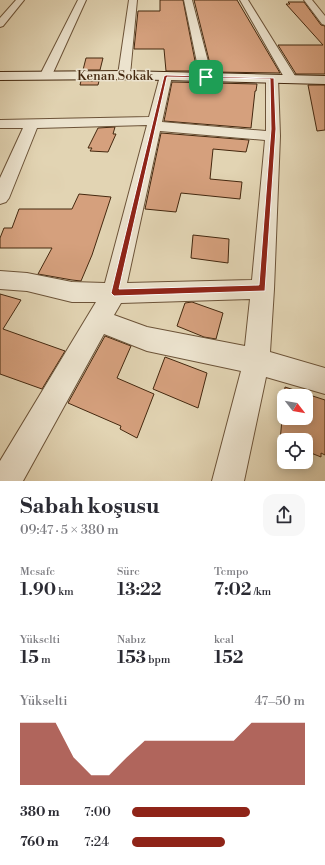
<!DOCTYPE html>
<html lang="tr">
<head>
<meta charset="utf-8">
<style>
  :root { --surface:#fff; --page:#f7f7f7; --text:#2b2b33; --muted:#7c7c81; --accent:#8f2418 }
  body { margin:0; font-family:"Libre Bodoni",serif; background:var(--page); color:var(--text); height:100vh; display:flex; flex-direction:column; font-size:15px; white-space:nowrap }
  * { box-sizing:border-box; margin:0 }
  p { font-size:13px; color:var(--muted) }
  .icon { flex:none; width:22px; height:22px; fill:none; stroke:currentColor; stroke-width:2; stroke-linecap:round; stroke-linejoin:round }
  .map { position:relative; height:481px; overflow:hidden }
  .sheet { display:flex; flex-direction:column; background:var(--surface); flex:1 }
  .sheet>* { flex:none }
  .needle { width:26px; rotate:121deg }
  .buttons { position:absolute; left:277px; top:389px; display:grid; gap:8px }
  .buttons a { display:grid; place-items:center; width:36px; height:36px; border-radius:8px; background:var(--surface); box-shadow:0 2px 10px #0003; font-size:20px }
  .pin { position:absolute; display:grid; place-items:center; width:34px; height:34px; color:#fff; margin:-17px; border-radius:8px; box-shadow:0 2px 6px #0006 }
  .round { display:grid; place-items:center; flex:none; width:42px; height:42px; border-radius:12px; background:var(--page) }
  .head { display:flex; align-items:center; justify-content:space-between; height:68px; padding:0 20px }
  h1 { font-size:22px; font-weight:800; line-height:30px }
  .metrics { display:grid; grid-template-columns:repeat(3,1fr); gap:6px; height:68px; padding:4px 20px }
  .metrics div { display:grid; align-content:center }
  .metrics b { font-size:17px; font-weight:800 }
  .metrics small { font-size:11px; font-weight:400 }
  .metrics p { font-size:11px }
  .chart { height:112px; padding:8px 20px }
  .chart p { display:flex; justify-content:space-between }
  .chart svg { width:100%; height:72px; margin-top:4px; fill:var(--accent); opacity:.7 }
  ul { padding:0 20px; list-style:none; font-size:13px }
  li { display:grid; grid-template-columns:64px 48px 1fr; align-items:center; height:30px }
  li i { height:10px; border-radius:5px; background:var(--accent) }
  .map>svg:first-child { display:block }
</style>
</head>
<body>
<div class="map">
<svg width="325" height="481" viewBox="0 0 325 481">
  <rect width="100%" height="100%" fill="#e2d4b3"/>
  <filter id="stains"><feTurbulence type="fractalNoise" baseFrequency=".005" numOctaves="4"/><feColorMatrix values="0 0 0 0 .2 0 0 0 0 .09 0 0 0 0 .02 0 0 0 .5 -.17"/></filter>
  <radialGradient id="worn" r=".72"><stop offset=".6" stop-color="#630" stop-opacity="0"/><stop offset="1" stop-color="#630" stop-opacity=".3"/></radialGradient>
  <path fill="#d5a07d" stroke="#44280f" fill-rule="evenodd" d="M160,0H183L197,71H166L164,49H134L138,11H160Z
    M194,0H237L280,73L212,72Z
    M288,2H304L321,25L325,26V74H296L278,45H323L286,4H290Z
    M86,58H103L100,70H83Z
    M81,81H99L98,85H80Z
    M172,82L257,84L256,91H255L251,128L164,121Z
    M308,85H325V130L317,131Z
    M115,127L113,134H116L108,152L90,151L92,148H88L98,128Z
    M161,133L249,140L246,152L213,149L210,179L242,182L240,199L181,193L176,212L145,209Z
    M79,194L111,197L92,255L81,281L72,280L38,274L52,248H0V238L4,228H12L19,209H72Z
    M193,235L229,239L228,263L191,258Z
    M0,294L21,300L3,329L65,351L42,389L0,374Z
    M192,302L223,313L216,339L204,337L177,326L185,303Z
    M105,336L131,346L117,378L154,394L137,438L120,429L121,426L68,403Z
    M165,357L207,373L198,408L153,389Z
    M285,387L325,400V455L321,453V457L306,451V440H284V443L280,441ZM284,396H306V418H284Z"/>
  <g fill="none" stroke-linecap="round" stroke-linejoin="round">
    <defs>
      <path id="street" d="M16,0H24L3,26L0,27V18Z
        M78,0H86L52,75L50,78H42L40,75Z
        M129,0H137L130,75L128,78H120L118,75Z
        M184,0H192L212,77L210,80H202L200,77Z
        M240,0H248L297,79L295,82H287L285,79Z
        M304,0H312L325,16V25L322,24Z
        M166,72L170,73L172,76L162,122L266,131V78L268,75H276L278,78L280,136L274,289L270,352L325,368V394L266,377L244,481H212L241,371L147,351L104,334L23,481H0V461L96,302H72L27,291L0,289V271L27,273L72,282L105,283L147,125L37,128L9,198L6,202L0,204V178L23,128H0V120L149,117L160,76L162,73ZM160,131L265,140L252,280L127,283ZM250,299L245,346L147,327L114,315L121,303Z"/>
      <path id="secondary" d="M124,71L325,76V84L124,79L0,80V72Z"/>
    </defs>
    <use href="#street" stroke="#6c5338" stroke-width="2"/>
    <use href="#secondary" stroke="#44280f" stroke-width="2"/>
    <use href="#street" fill="#ece3ce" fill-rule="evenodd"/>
    <use href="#secondary" fill="#ece3ce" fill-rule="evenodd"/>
  </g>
  <path fill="#8f2418" stroke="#fff" fill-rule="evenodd" d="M166,75L274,78L276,129L265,291L114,296L111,293L164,76ZM167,77L270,79L271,129L259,285L119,289Z"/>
  <g text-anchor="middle" stroke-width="3" stroke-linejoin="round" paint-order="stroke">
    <g font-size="13" fill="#44280f" stroke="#ece3ce">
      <text x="115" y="80">Kenan Sokak</text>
    </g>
  </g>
  <rect width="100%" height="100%" filter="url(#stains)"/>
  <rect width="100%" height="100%" fill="url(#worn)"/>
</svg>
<div class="buttons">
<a><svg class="needle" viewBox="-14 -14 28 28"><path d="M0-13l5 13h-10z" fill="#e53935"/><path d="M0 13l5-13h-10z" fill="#7c7c81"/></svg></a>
<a><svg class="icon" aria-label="locate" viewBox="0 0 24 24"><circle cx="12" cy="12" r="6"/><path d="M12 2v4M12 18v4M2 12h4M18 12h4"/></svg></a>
</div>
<div class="pin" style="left:206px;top:77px;background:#1e9e55"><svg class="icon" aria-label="arrive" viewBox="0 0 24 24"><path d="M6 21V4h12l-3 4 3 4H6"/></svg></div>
</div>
<section class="sheet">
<div class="head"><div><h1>Sabah koşusu</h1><p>09:47 · 5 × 380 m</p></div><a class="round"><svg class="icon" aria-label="share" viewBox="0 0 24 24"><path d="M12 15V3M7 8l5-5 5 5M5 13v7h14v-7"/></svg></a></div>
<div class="metrics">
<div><p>Mesafe</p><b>1.90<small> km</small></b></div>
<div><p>Süre</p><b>13:22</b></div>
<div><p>Tempo</p><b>7:02<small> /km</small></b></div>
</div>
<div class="metrics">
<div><p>Yükselti</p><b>15<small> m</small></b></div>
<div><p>Nabız</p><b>153<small> bpm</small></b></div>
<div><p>kcal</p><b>152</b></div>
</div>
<div class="chart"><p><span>Yükselti</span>47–50 m</p>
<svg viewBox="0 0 160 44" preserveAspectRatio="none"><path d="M0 44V6L10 6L20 6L30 27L40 38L50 38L60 27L70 17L80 17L90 17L100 17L110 17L120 17L130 6L140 6L150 6L160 6V44z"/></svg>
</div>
<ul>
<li><b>380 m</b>7:00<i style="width:68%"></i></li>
<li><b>760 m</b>7:24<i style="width:54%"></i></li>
</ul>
</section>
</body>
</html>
